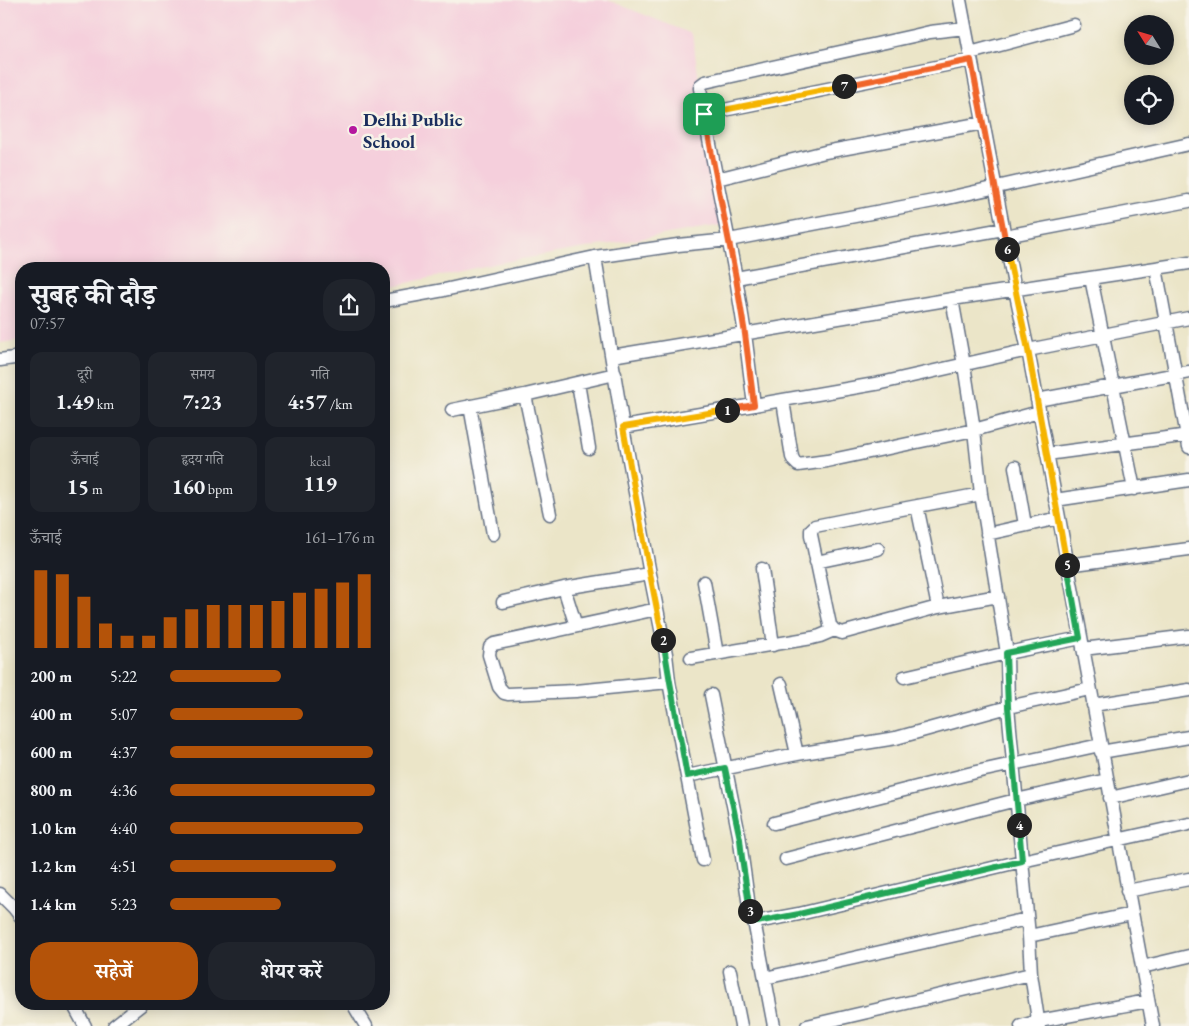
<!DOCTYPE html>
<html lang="hi">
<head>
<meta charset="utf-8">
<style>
  :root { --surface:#171b24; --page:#20242c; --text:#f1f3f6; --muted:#9ea1a6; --accent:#b45309 }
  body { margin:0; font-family:"EB Garamond","Noto Serif Devanagari",serif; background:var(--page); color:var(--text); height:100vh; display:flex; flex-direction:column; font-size:19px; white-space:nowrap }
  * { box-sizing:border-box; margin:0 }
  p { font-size:16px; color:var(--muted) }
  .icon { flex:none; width:28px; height:28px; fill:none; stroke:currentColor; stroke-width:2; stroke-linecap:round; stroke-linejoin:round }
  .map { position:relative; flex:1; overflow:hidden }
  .drawer { position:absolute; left:15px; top:262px; width:375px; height:748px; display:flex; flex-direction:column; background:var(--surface); border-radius:20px; box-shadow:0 2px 12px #0003 }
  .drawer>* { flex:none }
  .needle { width:32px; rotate:307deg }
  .fabs { position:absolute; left:1124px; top:15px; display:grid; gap:10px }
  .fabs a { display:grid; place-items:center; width:50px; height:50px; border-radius:50%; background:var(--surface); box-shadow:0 2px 12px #0003; font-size:25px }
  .pin { position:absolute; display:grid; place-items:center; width:42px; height:42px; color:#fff; margin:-21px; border-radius:10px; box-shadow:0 2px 8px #0006 }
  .km { position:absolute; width:25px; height:25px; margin:-12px; border-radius:50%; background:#222; color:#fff; font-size:14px; line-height:25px; text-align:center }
  .round { display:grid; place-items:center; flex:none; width:52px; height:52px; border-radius:20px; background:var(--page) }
  .head { display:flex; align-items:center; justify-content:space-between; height:85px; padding:0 15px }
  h1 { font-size:28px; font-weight:700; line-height:38px }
  .figures { display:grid; grid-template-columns:repeat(3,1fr); gap:8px; height:85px; padding:5px 15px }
  .figures div { display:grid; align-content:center; border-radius:12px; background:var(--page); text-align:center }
  .figures b { font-size:21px; font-weight:700 }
  .figures small { font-size:14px; font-weight:400 }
  .figures p { font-size:14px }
  .chart { height:140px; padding:10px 15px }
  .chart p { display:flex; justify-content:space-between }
  .chart svg { width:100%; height:90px; margin-top:5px; stroke:var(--accent); stroke-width:6 }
  .action { display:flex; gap:10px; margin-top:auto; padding:10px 15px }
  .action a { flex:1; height:58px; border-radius:20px; background:var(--accent); color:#fff; font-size:20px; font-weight:700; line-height:58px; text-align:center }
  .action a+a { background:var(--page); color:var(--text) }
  ul { padding:0 15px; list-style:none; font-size:16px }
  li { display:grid; grid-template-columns:80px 60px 1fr; align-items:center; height:38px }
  li i { height:12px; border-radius:6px; background:var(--accent) }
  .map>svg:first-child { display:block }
</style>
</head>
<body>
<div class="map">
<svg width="1189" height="1026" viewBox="0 0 1189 1026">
  <rect width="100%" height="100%" fill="#f7f3e8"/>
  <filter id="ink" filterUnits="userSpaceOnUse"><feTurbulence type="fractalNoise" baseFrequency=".02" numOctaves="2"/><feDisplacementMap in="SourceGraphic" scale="10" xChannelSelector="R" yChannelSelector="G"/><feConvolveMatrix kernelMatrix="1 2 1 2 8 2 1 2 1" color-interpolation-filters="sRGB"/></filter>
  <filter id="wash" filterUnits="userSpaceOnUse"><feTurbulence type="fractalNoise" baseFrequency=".0096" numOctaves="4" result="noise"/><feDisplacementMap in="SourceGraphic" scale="20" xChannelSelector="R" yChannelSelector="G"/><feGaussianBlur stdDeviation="1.12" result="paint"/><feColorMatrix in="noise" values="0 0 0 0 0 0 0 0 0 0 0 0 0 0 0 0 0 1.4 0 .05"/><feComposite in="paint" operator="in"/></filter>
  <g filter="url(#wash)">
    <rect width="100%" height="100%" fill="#ebe5c8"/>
    <path fill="#f5cfdc" d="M0,0H608L692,34L721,225L498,263L384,288V269H21V340L0,343Z"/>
  </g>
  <g filter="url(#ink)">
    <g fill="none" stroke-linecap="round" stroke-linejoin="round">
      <defs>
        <path id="minor" d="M960,0L1015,290L1028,350L1153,1026
          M965,28L930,32L913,36L705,82L701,85L700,88L704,114L736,278L745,334L754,405L881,383L1028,350L1189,318
          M970,53L1074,25
          M704,114L971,60
          M717,179L825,152L983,123
          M1005,236L1189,201
          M1156,268L1189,447
          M736,278L1003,229
          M1091,278L1134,489
          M952,299L964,365L974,430L981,494L1007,653L1081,638
          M384,301L444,290L595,257L678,245L729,240L939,200L1189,144
          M612,356L952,299L1189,263
          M0,360L21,357
          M578,383L589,448
          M525,395L550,514
          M1037,400L1189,372
          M783,401L792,457L794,461L798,465L827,461L974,430L1039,412
          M470,406L493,534
          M452,410L525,395L615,374
          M623,427L754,405
          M1047,454L1189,435
          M1015,467L1025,525
          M1055,500L1189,480
          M917,506L938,607L998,596
          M987,534L1059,518
          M816,562L878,549
          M1067,565L1189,549
          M762,569L773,645
          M650,574L666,654L669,682L703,860
          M704,582L717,654
          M564,588L576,626
          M503,602L564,588L650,574L623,427L595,257
          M938,607L842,633L834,630L830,625L811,535V530L815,526L865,516L981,494
          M657,609L494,644L490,647L489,655L499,687L504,693L508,694L576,691L669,682
          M1083,649L1189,636
          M691,658L812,638L820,636L834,630
          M904,677L1007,653L1008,707L1029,936
          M781,684L797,754
          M711,695L739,835L749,907L752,919L755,922L799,914L1022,861L1189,824
          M1093,705L1189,690
          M1101,752L1189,737
          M687,776L797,754L896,738L1008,707L1090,689
          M1110,798L1189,780
          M774,823L976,772L1100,745
          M786,859L1016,800L1107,780
          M1127,891L1189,879
          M0,894L14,908L21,917
          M754,921L774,1026
          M1142,967L1189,956
          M730,971L741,1026
          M1031,974L1039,1026
          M765,978L1027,919
          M73,1004L85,1026
          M353,1004L366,1026
          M114,1026L142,1004
          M807,1026L1031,974L1029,936L1132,914
          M1021,1026L1039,1021L1148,1001"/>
      </defs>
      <use href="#minor" stroke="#646f83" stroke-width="15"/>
      <use href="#minor" stroke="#fff" stroke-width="12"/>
    </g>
  </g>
  <g fill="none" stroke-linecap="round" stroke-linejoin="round" filter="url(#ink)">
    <defs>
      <path id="split-1" d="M704,114L736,278L745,334L754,405L727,410"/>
      <path id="split-2" d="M663,640L650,574L623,427L727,410"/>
      <path id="split-3" d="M663,640L670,682L687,776L725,768L740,839L742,858L750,911"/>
      <path id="split-4" d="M750,911L752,919L757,922L799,914L1022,861L1019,825"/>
      <path id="split-5" d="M1019,825L1008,707L1006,653L1080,638L1067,565"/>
      <path id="split-6" d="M1007,249L1028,350L1067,565"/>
      <path id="split-7" d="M844,86L971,60L1007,249"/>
      <path id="split-8" d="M704,114L844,86"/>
    </defs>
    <use href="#split-1" stroke="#fff" stroke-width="10"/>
    <use href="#split-2" stroke="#fff" stroke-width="10"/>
    <use href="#split-3" stroke="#fff" stroke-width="10"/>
    <use href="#split-4" stroke="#fff" stroke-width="10"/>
    <use href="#split-5" stroke="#fff" stroke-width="10"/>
    <use href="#split-6" stroke="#fff" stroke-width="10"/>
    <use href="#split-7" stroke="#fff" stroke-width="10"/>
    <use href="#split-8" stroke="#fff" stroke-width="10"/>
    <use href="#split-1" stroke="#f0652b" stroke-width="6"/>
    <use href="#split-2" stroke="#f5b400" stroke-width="6"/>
    <use href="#split-3" stroke="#22a559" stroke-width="6"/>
    <use href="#split-4" stroke="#22a559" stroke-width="6"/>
    <use href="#split-5" stroke="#22a559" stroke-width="6"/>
    <use href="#split-6" stroke="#f5b400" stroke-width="6"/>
    <use href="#split-7" stroke="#f0652b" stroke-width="6"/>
    <use href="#split-8" stroke="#f5b400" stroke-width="6"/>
  </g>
  <circle fill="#b5179e" stroke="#f7f3e8" stroke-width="2" cx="353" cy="130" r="5"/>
  <g text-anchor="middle" stroke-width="5" stroke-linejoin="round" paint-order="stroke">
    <g font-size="19" font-weight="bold" fill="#1b2f5e" stroke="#f7f3e8" text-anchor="start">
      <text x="363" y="126">Delhi Public<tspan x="363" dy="22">School</tspan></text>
    </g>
  </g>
</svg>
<div class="fabs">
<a><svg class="needle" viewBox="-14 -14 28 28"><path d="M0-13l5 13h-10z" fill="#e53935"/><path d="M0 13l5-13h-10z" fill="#9ea1a6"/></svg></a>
<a><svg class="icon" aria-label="locate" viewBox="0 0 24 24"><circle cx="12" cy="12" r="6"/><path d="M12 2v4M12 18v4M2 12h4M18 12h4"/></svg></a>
</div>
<div class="pin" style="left:704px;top:114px;background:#1e9e55"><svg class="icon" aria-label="arrive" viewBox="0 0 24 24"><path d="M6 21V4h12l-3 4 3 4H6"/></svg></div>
<b class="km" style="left:727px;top:410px">1</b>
<b class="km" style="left:663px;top:640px">2</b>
<b class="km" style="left:750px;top:911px">3</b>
<b class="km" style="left:1019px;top:825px">4</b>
<b class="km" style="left:1067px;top:565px">5</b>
<b class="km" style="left:1007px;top:249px">6</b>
<b class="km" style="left:844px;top:86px">7</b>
<section class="drawer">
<div class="head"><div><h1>सुबह की दौड़</h1><p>07:57</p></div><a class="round"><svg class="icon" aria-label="share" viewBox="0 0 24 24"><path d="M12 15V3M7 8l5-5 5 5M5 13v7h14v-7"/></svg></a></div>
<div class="figures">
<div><p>दूरी</p><b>1.49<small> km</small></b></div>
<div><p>समय</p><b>7:23</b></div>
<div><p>गति</p><b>4:57<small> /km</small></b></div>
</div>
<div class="figures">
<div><p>ऊँचाई</p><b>15<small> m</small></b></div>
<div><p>हृदय गति</p><b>160<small> bpm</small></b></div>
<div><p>kcal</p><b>119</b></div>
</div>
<div class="chart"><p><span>ऊँचाई</span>161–176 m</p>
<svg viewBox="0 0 160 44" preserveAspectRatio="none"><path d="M5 44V6M15 44V8M25 44V19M35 44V32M45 44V38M55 44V38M65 44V29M75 44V25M85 44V23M95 44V23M105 44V23M115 44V21M125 44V17M135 44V15M145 44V12M155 44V8"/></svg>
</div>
<ul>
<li><b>200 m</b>5:22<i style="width:54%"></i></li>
<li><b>400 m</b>5:07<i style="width:65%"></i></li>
<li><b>600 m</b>4:37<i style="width:99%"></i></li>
<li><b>800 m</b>4:36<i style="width:100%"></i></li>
<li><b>1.0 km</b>4:40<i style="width:94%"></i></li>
<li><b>1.2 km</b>4:51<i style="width:81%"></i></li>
<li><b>1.4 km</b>5:23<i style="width:54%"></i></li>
</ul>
<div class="action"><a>सहेजें</a><a>शेयर करें</a></div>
</section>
</div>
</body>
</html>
